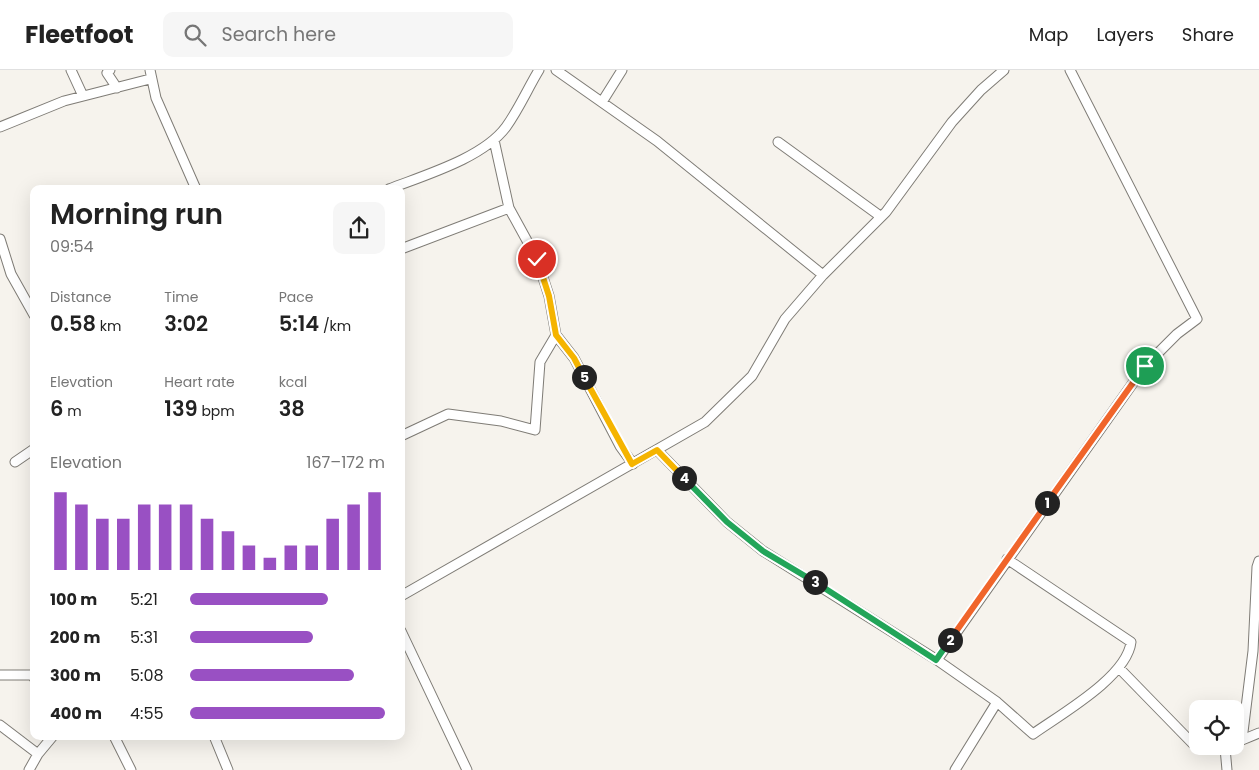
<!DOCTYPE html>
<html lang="en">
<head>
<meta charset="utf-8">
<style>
  :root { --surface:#fff; --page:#f6f6f6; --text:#222; --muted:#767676; --line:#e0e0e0; --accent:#9950c3 }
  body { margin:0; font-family:Poppins,sans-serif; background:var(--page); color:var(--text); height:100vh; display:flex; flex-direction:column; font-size:19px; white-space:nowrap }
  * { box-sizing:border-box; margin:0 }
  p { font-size:16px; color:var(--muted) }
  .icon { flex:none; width:28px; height:28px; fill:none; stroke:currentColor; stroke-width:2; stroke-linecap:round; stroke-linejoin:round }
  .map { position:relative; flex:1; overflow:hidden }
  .sheet { position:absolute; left:30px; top:115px; width:375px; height:555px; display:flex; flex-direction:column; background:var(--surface); border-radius:10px; box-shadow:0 5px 20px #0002 }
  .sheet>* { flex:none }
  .fabs { position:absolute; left:1189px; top:630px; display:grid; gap:10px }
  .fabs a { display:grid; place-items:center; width:55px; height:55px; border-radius:10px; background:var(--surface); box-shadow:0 5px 20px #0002; font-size:25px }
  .pin { position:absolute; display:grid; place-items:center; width:42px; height:42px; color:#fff; margin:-21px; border:2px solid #fff; border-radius:50%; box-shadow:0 1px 5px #0007 }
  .km { position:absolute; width:25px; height:25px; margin:-12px; border-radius:50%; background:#222; color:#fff; font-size:14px; line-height:25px; text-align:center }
  .round { display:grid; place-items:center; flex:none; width:52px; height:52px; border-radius:10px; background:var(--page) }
  .head { display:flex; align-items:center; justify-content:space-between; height:85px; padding:0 20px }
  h1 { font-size:28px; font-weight:600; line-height:38px }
  .stats { display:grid; grid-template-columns:repeat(3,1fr); gap:8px; height:85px; padding:5px 20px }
  .stats div { display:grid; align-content:center }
  .stats b { font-size:21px; font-weight:600 }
  .stats small { font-size:14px; font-weight:400 }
  .stats p { font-size:14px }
  .chart { height:140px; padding:10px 20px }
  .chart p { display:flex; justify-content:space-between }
  .chart svg { width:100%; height:90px; margin-top:5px; stroke:var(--accent); stroke-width:6 }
  ul { padding:0 20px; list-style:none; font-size:16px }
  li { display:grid; grid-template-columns:80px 60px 1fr; align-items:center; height:38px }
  li i { height:12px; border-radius:6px; background:var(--accent) }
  header { display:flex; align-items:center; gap:30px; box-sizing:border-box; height:70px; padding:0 25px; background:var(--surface); border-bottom:1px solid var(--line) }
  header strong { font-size:24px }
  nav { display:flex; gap:28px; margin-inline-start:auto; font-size:18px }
  .search { width:350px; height:45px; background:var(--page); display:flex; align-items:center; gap:12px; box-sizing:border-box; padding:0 18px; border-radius:10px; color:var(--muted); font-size:19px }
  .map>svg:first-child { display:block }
</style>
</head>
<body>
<header>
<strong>Fleetfoot</strong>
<div class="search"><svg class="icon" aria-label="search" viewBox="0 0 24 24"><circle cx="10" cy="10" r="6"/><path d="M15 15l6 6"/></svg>Search here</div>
<nav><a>Map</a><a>Layers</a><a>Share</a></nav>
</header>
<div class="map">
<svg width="1259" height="700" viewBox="0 0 1259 700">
  <rect width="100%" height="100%" fill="#f6f3ed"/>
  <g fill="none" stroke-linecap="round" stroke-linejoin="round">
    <defs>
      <path id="minor" d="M71,0L83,26
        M110,0L107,3L117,18
        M150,0L156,28L196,119
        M556,0L657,71L823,205
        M602,32L622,0
        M0,57L64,31L150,9
        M494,70L509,138L537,189L549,226L556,265L574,288L620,376L633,394
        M778,72L880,146
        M389,119C425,105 483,88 506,57C519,39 528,18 539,0
        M0,169L11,204L34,245
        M401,179L509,138
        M401,366L448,344L501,351L535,360L540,292L556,265
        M657,380L727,452L763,481L937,590L997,632L1033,664C1061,644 1127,607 1131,572L1007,489
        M15,392L34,379
        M401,526L705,352L752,306L785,249L823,205L886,142L952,52L981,20L1004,0
        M401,561L467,700
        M937,590L1145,296L1177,264L1197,249L1070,0
        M1119,598L1197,678H1225
        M0,605H32L34,608
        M0,655L38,684
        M114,666L131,700
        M214,666L228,700
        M1242,670L1259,663
        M1235,673L1242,670L1253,581L1257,497L1259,491
        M29,700L38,684L53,666
        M955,700L997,632
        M1227,700L1225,678L1229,676"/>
    </defs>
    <use href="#minor" stroke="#7f7c76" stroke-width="11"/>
    <use href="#minor" stroke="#fff" stroke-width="9"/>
  </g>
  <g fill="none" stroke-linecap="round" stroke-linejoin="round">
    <defs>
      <path id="split-1" d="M1047,433L1145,296"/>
      <path id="split-2" d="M950,570L1047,433"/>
      <path id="split-3" d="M815,512L936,590L950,570"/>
      <path id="split-4" d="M684,408L727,452L763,481L815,512"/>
      <path id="split-5" d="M584,307L632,394L657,380L684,408"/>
      <path id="split-6" d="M537,189L549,226L556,265L574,288L584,307"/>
    </defs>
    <use href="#split-1" stroke="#fff" stroke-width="10"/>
    <use href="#split-2" stroke="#fff" stroke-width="10"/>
    <use href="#split-3" stroke="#fff" stroke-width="10"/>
    <use href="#split-4" stroke="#fff" stroke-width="10"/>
    <use href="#split-5" stroke="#fff" stroke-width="10"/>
    <use href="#split-6" stroke="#fff" stroke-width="10"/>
    <use href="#split-1" stroke="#f0652b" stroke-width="6"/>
    <use href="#split-2" stroke="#f0652b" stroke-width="6"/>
    <use href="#split-3" stroke="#22a559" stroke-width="6"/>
    <use href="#split-4" stroke="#22a559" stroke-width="6"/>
    <use href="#split-5" stroke="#f5b400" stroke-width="6"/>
    <use href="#split-6" stroke="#f5b400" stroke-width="6"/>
  </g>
</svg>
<div class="fabs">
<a><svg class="icon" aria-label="locate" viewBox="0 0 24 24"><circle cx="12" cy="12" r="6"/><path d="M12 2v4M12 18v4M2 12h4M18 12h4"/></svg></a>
</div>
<div class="pin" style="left:1145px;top:296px;background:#1e9e55"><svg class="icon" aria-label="arrive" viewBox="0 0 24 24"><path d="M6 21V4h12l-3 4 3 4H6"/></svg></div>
<div class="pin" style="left:537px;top:189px;background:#d93025"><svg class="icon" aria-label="check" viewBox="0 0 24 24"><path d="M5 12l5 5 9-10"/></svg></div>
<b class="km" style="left:1047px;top:433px">1</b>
<b class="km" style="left:950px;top:570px">2</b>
<b class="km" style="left:815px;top:512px">3</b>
<b class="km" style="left:684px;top:408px">4</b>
<b class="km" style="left:584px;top:307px">5</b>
<section class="sheet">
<div class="head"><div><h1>Morning run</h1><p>09:54</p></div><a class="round"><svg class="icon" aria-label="share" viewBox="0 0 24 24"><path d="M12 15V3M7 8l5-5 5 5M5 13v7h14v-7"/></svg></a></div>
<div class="stats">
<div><p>Distance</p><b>0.58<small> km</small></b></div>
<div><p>Time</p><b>3:02</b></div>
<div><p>Pace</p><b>5:14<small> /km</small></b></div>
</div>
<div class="stats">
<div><p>Elevation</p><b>6<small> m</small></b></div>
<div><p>Heart rate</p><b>139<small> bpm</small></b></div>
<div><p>kcal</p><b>38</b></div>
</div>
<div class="chart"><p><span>Elevation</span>167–172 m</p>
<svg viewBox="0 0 160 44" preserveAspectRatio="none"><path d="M5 44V6M15 44V12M25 44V19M35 44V19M45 44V12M55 44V12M65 44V12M75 44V19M85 44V25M95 44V32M105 44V38M115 44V32M125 44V32M135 44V19M145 44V12M155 44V6"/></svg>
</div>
<ul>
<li><b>100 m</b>5:21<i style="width:71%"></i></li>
<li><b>200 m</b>5:31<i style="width:63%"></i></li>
<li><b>300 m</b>5:08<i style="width:84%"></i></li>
<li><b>400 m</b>4:55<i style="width:100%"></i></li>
</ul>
</section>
</div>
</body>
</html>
